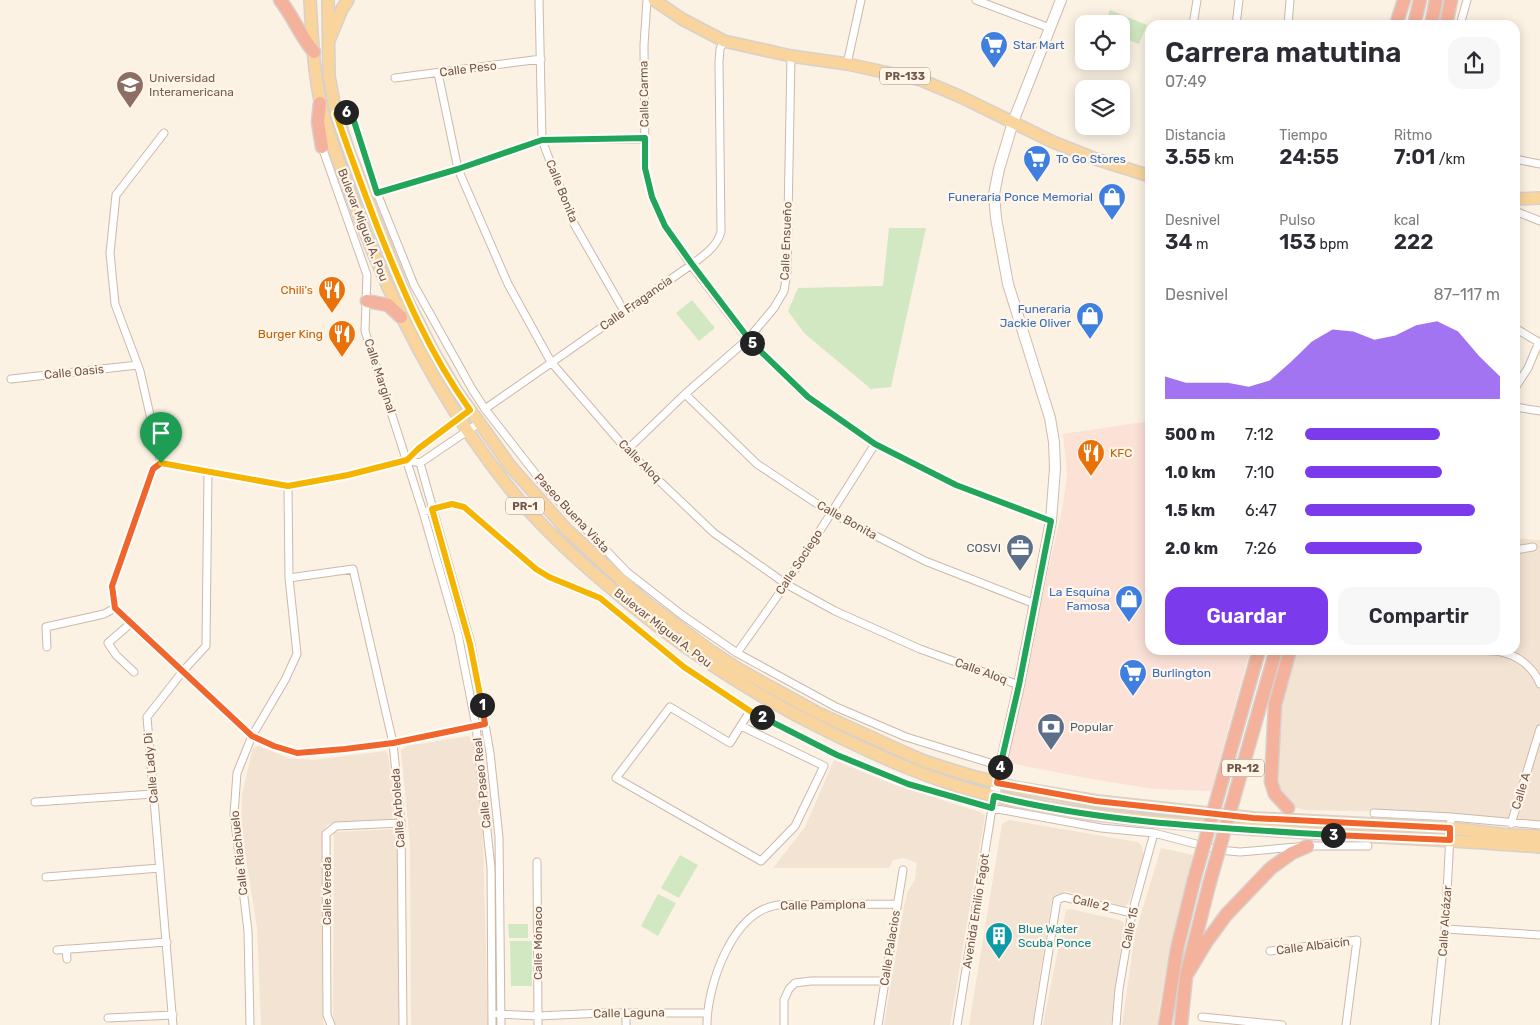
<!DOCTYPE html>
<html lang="es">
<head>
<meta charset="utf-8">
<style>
  :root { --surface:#fff; --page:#f7f7f7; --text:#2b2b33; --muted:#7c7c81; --accent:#7c3aed }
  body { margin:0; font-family:Rubik,sans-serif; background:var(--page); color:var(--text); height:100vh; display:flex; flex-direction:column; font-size:19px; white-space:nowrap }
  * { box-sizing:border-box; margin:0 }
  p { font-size:16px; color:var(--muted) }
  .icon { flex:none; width:28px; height:28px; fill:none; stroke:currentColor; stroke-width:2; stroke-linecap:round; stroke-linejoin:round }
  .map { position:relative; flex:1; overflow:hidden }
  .sheet { position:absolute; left:1145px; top:20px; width:375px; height:635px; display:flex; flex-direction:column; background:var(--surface); border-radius:15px; box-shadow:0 2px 12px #0003 }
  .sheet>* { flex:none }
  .buttons { position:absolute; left:1075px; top:15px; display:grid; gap:10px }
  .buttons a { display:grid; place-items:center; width:55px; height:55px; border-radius:10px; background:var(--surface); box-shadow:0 2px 12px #0003; font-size:25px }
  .pin { position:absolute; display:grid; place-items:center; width:42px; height:42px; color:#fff; margin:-51px -21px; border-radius:50% 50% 50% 0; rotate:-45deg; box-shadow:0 0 5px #0007 }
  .pin .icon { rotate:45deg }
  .km { position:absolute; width:25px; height:25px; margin:-12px; border-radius:50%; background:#222; color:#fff; font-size:14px; line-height:25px; text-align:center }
  .round { display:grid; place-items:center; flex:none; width:52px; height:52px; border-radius:15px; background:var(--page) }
  .head { display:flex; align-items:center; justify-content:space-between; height:85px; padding:0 20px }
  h1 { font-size:28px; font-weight:600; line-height:38px }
  .metrics { display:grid; grid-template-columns:repeat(3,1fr); gap:8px; height:85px; padding:5px 20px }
  .metrics div { display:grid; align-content:center }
  .metrics b { font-size:21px; font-weight:600 }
  .metrics small { font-size:14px; font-weight:400 }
  .metrics p { font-size:14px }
  .chart { height:140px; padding:10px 20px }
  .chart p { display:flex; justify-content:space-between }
  .chart svg { width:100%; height:90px; margin-top:5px; fill:var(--accent); opacity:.7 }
  .cta { display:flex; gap:10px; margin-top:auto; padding:10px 20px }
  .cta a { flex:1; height:58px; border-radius:15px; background:var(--accent); color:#fff; font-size:20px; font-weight:600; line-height:58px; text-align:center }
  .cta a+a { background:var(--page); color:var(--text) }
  ul { padding:0 20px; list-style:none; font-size:16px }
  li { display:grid; grid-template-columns:80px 60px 1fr; align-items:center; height:38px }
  li i { height:12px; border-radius:6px; background:var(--accent) }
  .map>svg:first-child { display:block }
</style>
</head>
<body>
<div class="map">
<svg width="1540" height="1025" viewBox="0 0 1540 1025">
  <rect width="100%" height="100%" fill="#fbf2e3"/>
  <path fill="#f3e3d2" d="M1515,538L1540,540V821L1412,812L1305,810L1289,806L1281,801L1269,759L1279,708L1298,650H1515Z
    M468,736L474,740L483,840L488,1025H411L410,845L401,750L407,746Z
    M258,746L289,758L313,760L385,751L388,755L396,813L394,817L389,820L334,823L327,825L322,833L323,1021L324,1025H261L257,928L241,826L242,794L253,748Z
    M834,760L895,785L980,812L985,816L950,1025H884L904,906L908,891L915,880L917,863L904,858L893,860L889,868H773L805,827Z
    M1009,820L1138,842L1142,846L1144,856L1129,902L1125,906L1065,891L1052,899L1032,1025H969L1002,824Z
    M399,829L400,1025H335L333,1015L334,832Z
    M1161,848L1193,855L1170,946L1159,1010L1158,1025H1122L1135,934Z
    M1070,909L1120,920L1124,923L1111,1025H1043L1066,910Z"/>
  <path fill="#fce1d7" d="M1150,421V650H1250L1211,791L1153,789L1086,778L1005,762L1063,505L1067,473L1063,434Z"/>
  <path fill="#d2e8c2" d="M1110,10L1147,25L1139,44L1121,37V24H1105Z
    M889,228H926L891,387L871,389L804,333L788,311L798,288L883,286Z
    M692,300L715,328L699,341L676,313Z
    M680,855L698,865L679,898L661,888Z
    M658,894L676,903L658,936L641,926Z
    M508,924H528V938H509Z
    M510,941H532V986H511Z"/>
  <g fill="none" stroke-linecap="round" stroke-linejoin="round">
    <defs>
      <path id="street" d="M539,0L542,140L573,222L624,311
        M647,0L644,45L645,169L652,197L665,226L691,265L748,339L808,397L875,444L956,485L1051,521
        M976,0L1050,28
        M1193,25L1197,0
        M1236,25L1239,0
        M1288,25L1290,0
        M1460,25L1467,0
        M847,64L861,0
        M438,73L458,169L508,284L551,362L627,450L714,533L786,584L835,611L920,649L1019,685
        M395,78L541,59
        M337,114L347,112L353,118L377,193L414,285L472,389L485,409L549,491L627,572L682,615L737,653L836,707L906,737L1000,766
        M322,147L367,275L365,331L423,512L458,634L476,726L491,868L492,1025
        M1515,159L1540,164
        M377,193L458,169L542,140L645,139
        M1515,211L1540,221
        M1515,328L1540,343
        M11,379L138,365
        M1515,388L1528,368L1539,342
        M685,394L757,464L831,513L925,561L1035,604
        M1515,407L1540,411
        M485,409L691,265C704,255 716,248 721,232L719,62L720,49L724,41
        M627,450L685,394L748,339L774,308L784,291L787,272L791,56
        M407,460L418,449L470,410
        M161,463L153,469L112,586L115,608L252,736L274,746L297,753L345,749L393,743L485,724
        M161,463L140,371L115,304L110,253L116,195L164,133
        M161,463L288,486L348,475L407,460L420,463L479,423
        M420,463L471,644L490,753L499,837L501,1025
        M423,512L452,504L464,507L536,569L549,577L600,598L684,667L750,711L837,755L908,784L992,808L1101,828L1154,833L1219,850L1240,852L1308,846H1368
        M1515,550L1533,547
        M289,578L353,569L393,743L401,823L403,1025
        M131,623L108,643L116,655L134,672
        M47,647L46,627L104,614L115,608
        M1473,650C1482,651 1493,650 1501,652C1518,655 1534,668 1540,684
        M737,653L786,584L875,444
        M741,726L824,766L795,826L761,861L616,778L670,707L730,743L750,711
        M35,802L153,794
        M1374,813L1451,817L1540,825
        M1511,824L1540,729
        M537,862L538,1025
        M46,877L160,868
        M1445,929L1540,935
        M66,949L67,959
        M57,950L167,942
        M1270,951L1357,940L1346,1025
        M626,1013V1025
        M498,1014L538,1016L603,1013H707
        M1202,1017L1282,1025
        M108,1018L173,1015
        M173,1025L147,717L183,671L206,646L208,471
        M250,1025L248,931L234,814L237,773L252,736L285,680L297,654L289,578L288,486
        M331,1025L327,1015L326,834L336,826L401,823
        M707,1025C707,986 732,911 778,905L897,904
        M784,1025V1000L789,989L795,983L811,981H885
        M878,1025L903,870
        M957,1025L994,796
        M1037,1025L1057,900L1064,897L1132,913
        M1116,1025L1119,989L1132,913L1154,833
        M1435,1025L1445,929L1451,817"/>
      <path id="secondary" d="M994,796L1019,685L1051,521L1055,468L1054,442L1050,418L1008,284L996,218L994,194L999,169L1013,122L1061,0"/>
      <path id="primary" d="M310,0C312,33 313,67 320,100C329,141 346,180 360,219C397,318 448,413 515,495C542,527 573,556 605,583C675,644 744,690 827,731C878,756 928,779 982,793C1054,812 1124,819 1197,825C1311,835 1426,838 1540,847
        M328,0L329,76L335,108L348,149L407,300L433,351L456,390L511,467L566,529L643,600L708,649L740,670L816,712L899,750L924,761L965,774L1014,787L1096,801L1253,818L1450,828L1509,835L1540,836
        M654,0L682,19L724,41L791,56L847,64L921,80L959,96L1053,142L1096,159L1150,176
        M330,38L342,9L348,0
        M1515,199L1540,198"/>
      <path id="highway" d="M280,0C293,16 300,36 314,52
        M1396,25L1404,0
        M1414,25L1420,0
        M1431,25L1436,0
        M1446,25L1451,0
        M320,103L318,122L322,147
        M367,301L388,305L401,317
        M1288,808L1275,794L1271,782L1275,705L1290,650
        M1186,976L1207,941L1226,915L1271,868L1292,853L1308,846
        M1165,1025L1177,949L1194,880
        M1181,1025L1186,976L1209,885"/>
    </defs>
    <use href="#street" stroke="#cdb9aa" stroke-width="9"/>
    <use href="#secondary" stroke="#d1bbaa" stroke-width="12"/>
    <use href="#primary" stroke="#d8d0cc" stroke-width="14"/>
    <use href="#highway" stroke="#d8d0cc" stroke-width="15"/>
    <use href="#street" stroke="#fff" stroke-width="7"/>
    <use href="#secondary" stroke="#fff" stroke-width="10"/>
    <use href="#primary" stroke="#f9d59d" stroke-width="11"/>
    <use href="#highway" stroke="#f4b19b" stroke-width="12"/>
    <defs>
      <path id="highway-bridge" d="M1194,880L1259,650
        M1209,885L1276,650"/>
    </defs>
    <use href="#highway-bridge" stroke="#d8d0cc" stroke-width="15" stroke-linecap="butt"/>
    <use href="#highway-bridge" stroke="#f4b19b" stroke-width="12"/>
  </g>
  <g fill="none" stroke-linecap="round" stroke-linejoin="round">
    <defs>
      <path id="split-1" d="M161,463L153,469L112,586L115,608L252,736L274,746L297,753L345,749L393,743L485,724L482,705"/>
      <path id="split-2" d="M482,705L470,644L432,509L452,504L464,507L536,569L549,577L600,598L684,667L750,711L762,717"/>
      <path id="split-3" d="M762,717L837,755L908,784L992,808L994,796C1104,823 1220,828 1333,835"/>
      <path id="split-4" d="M1000,767L997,783L1096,801L1253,818L1450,828V840L1333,835"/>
      <path id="split-5" d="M752,343L808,397L875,444L956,485L1051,521L1019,685L1000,767"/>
      <path id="split-6" d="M346,112L353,118L377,193L458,169L542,140L645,138V168L652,197L665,226L692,264L752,343"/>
      <path id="split-7" d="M161,463L288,486L348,475L407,460L418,449L470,410C429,353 403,291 377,226C363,189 349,152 336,114L346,112"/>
    </defs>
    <use href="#split-1" stroke="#fff" stroke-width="10"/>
    <use href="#split-2" stroke="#fff" stroke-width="10"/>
    <use href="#split-3" stroke="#fff" stroke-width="10"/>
    <use href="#split-4" stroke="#fff" stroke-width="10"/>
    <use href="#split-5" stroke="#fff" stroke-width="10"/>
    <use href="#split-6" stroke="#fff" stroke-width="10"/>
    <use href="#split-7" stroke="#fff" stroke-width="10"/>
    <use href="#split-1" stroke="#f0652b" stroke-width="6"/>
    <use href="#split-2" stroke="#f5b400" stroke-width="6"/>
    <use href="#split-3" stroke="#22a559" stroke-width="6"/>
    <use href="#split-4" stroke="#f0652b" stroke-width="6"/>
    <use href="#split-5" stroke="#22a559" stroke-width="6"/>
    <use href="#split-6" stroke="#22a559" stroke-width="6"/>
    <use href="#split-7" stroke="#f5b400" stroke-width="6"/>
  </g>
  <defs>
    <symbol id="supermarket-pin" viewBox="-11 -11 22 30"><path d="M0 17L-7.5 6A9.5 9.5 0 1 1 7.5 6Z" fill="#3f7fe0" stroke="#fff6e9"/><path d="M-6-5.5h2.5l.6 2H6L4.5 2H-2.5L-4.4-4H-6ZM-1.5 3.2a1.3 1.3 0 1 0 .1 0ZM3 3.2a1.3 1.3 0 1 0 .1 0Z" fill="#fff"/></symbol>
    <symbol id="school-pin" viewBox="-11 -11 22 30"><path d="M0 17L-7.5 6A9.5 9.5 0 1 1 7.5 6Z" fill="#8d6e63" stroke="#fff6e9"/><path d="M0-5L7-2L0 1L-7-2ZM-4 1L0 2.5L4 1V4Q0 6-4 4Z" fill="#fff"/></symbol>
    <symbol id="shop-pin" viewBox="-11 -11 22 30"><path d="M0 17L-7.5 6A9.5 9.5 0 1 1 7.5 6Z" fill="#3f7fe0" stroke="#fff6e9"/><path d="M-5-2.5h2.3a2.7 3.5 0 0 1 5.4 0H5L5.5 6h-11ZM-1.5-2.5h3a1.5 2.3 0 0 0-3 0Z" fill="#fff"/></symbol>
    <symbol id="restaurant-pin" viewBox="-11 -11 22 30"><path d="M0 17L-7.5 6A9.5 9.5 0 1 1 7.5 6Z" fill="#e8710a" stroke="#fff6e9"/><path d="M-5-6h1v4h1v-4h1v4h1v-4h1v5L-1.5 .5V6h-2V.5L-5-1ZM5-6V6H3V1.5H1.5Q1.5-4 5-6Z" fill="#fff"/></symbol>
    <symbol id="office-pin" viewBox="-11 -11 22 30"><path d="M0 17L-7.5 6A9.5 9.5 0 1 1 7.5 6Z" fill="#5c6f8a" stroke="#fff6e9"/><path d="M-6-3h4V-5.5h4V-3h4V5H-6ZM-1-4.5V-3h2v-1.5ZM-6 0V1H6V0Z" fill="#fff"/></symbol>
    <symbol id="bank-pin" viewBox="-11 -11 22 30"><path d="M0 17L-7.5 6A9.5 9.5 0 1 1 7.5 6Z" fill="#5c6f8a" stroke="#fff6e9"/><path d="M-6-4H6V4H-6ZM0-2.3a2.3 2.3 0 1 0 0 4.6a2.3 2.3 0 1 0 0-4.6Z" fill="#fff"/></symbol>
    <symbol id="building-pin" viewBox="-11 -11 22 30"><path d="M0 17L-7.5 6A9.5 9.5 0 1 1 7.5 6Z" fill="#0f9aa8" stroke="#fff6e9"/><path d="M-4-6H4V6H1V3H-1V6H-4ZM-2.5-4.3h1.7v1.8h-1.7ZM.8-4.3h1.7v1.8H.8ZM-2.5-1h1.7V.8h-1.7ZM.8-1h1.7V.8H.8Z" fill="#fff"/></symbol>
  </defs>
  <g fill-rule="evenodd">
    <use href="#supermarket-pin" x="978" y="29" width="32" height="43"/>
    <use href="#school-pin" x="114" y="69" width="32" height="43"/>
    <use href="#supermarket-pin" x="1021" y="143" width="32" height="43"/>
    <use href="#shop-pin" x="1096" y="181" width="32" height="43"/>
    <use href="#restaurant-pin" x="316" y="274" width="32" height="43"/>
    <use href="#shop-pin" x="1074" y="300" width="32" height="43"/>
    <use href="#restaurant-pin" x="326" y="318" width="32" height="43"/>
    <use href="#restaurant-pin" x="1075" y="437" width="32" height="43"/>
    <use href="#office-pin" x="1004" y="532" width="32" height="43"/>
    <use href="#shop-pin" x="1113" y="583" width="32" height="43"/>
    <use href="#supermarket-pin" x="1117" y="657" width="32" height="43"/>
    <use href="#bank-pin" x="1035" y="711" width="32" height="43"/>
    <use href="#building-pin" x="983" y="920" width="32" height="43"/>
  </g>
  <g text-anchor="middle" stroke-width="4.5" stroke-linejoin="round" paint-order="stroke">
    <g fill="#fff6e9" stroke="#9d877a" stroke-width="1">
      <rect x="880" y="67.5" width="50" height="17" rx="4"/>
      <rect x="506" y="497.5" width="38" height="17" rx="4"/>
      <rect x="1222" y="759.5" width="42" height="17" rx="4"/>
    </g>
    <g font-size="11" font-weight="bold" fill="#73584a">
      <text x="905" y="80">PR-133</text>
      <text x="525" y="510">PR-1</text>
      <text x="1243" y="772">PR-12</text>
    </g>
    <g font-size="12" fill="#366cbe" stroke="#fff6e9" text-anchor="start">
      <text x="1013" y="49">Star Mart</text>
      <text x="1056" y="163">To Go Stores</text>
      <text x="1093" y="201" text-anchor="end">Funeraria Ponce Memorial</text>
      <text x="1071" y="313" text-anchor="end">Funeraria<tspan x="1071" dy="14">Jackie Oliver</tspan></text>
      <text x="1110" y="596" text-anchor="end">La Esquína<tspan x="1110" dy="14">Famosa</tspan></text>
      <text x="1152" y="677">Burlington</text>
    </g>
    <g font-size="12" fill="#73584a" stroke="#fff6e9">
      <text transform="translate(468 69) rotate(-7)" y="4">Calle Peso</text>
      <text transform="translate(644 94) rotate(-91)" y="4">Calle Carma</text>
      <text transform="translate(562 191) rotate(68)" y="4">Calle Bonita</text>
      <text transform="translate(363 225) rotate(69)" y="4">Bulevar Miguel A. Pou</text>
      <text transform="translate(786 241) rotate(-88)" y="4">Calle Ensueño</text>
      <text transform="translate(636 303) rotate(-35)" y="4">Calle Fragancia</text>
      <text transform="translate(74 372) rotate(-6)" y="4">Calle Oasis</text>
      <text transform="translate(380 376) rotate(72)" y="4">Calle Marginal</text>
      <text transform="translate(640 461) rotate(45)" y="4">Calle Aloq</text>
      <text transform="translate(572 513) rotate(47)" y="4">Paseo Buena Vista</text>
      <text transform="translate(847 520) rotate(29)" y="4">Calle Bonita</text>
      <text transform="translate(799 562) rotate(-57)" y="4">Calle Sociego</text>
      <text transform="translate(663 628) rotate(38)" y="4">Bulevar Miguel A. Pou</text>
      <text transform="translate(981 671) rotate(20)" y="4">Calle Aloq</text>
      <text transform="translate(151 768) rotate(-95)" y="4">Calle Lady Di</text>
      <text transform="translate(482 783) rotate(-96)" y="4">Calle Paseo Real</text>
      <text transform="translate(1521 791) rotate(-73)" y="4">Calle A</text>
      <text transform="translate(398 808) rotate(-94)" y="4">Calle Arboleda</text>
      <text transform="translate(239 853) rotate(-96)" y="4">Calle Riachuelo</text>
      <text transform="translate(327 891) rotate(-90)" y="4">Calle Vereda</text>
      <text transform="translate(1091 903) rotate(13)" y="4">Calle 2</text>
      <text transform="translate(823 905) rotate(-1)" y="4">Calle Pamplona</text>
      <text transform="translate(976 911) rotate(-81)" y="4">Avenida Emilio Fagot</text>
      <text transform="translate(1445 921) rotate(-86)" y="4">Calle Alcázar</text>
      <text transform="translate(1130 928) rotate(-78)" y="4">Calle 15</text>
      <text transform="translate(538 943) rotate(-90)" y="4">Calle Mónaco</text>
      <text transform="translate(1313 946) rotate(-7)" y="4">Calle Albaicín</text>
      <text transform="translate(890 948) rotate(-81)" y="4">Calle Palacios</text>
      <text transform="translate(629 1013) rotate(-1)" y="4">Calle Laguna</text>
    </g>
    <g font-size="12" fill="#785e54" stroke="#fff6e9" text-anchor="start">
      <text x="149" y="82">Universidad<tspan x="149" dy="14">Interamericana</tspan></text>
    </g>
    <g font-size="12" fill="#c56008" stroke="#fff6e9" text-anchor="end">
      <text x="313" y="294">Chili's</text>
      <text x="323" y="338">Burger King</text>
      <text x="1110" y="457" text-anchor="start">KFC</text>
    </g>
    <g font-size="12" fill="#4e5e75" stroke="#fff6e9" text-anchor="end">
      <text x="1001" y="552">COSVI</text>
      <text x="1070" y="731" text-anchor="start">Popular</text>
    </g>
    <g font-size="12" fill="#0d838f" stroke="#fff6e9" text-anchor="start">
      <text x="1018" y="933">Blue Water<tspan x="1018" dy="14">Scuba Ponce</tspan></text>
    </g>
  </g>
</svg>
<div class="buttons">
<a><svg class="icon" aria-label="locate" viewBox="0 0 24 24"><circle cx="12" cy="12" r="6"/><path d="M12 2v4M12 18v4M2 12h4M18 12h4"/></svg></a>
<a><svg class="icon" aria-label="layers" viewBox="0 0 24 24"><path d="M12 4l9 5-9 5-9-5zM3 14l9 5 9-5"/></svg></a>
</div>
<div class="pin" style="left:161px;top:463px;background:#1e9e55"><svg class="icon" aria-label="arrive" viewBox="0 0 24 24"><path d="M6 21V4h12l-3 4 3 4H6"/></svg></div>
<b class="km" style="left:482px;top:705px">1</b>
<b class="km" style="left:762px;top:717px">2</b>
<b class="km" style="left:1333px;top:835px">3</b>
<b class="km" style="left:1000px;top:767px">4</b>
<b class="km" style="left:752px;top:343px">5</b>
<b class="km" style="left:346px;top:112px">6</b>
<section class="sheet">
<div class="head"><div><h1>Carrera matutina</h1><p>07:49</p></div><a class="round"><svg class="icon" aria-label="share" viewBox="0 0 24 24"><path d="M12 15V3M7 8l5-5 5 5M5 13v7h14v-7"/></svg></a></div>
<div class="metrics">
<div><p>Distancia</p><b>3.55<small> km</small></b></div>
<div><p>Tiempo</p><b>24:55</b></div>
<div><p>Ritmo</p><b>7:01<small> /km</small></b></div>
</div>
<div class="metrics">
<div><p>Desnivel</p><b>34<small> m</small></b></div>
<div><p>Pulso</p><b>153<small> bpm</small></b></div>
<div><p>kcal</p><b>222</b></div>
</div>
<div class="chart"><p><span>Desnivel</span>87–117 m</p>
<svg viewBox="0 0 160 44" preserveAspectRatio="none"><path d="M0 44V33L10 36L20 36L30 36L40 38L50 35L60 26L70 16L80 10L90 11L100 15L110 13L120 8L130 6L140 11L150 23L160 33V44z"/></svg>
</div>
<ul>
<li><b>500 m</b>7:12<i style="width:69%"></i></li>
<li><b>1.0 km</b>7:10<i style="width:70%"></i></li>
<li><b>1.5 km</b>6:47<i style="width:87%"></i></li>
<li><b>2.0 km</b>7:26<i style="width:60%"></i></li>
</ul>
<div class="cta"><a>Guardar</a><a>Compartir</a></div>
</section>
</div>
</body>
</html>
